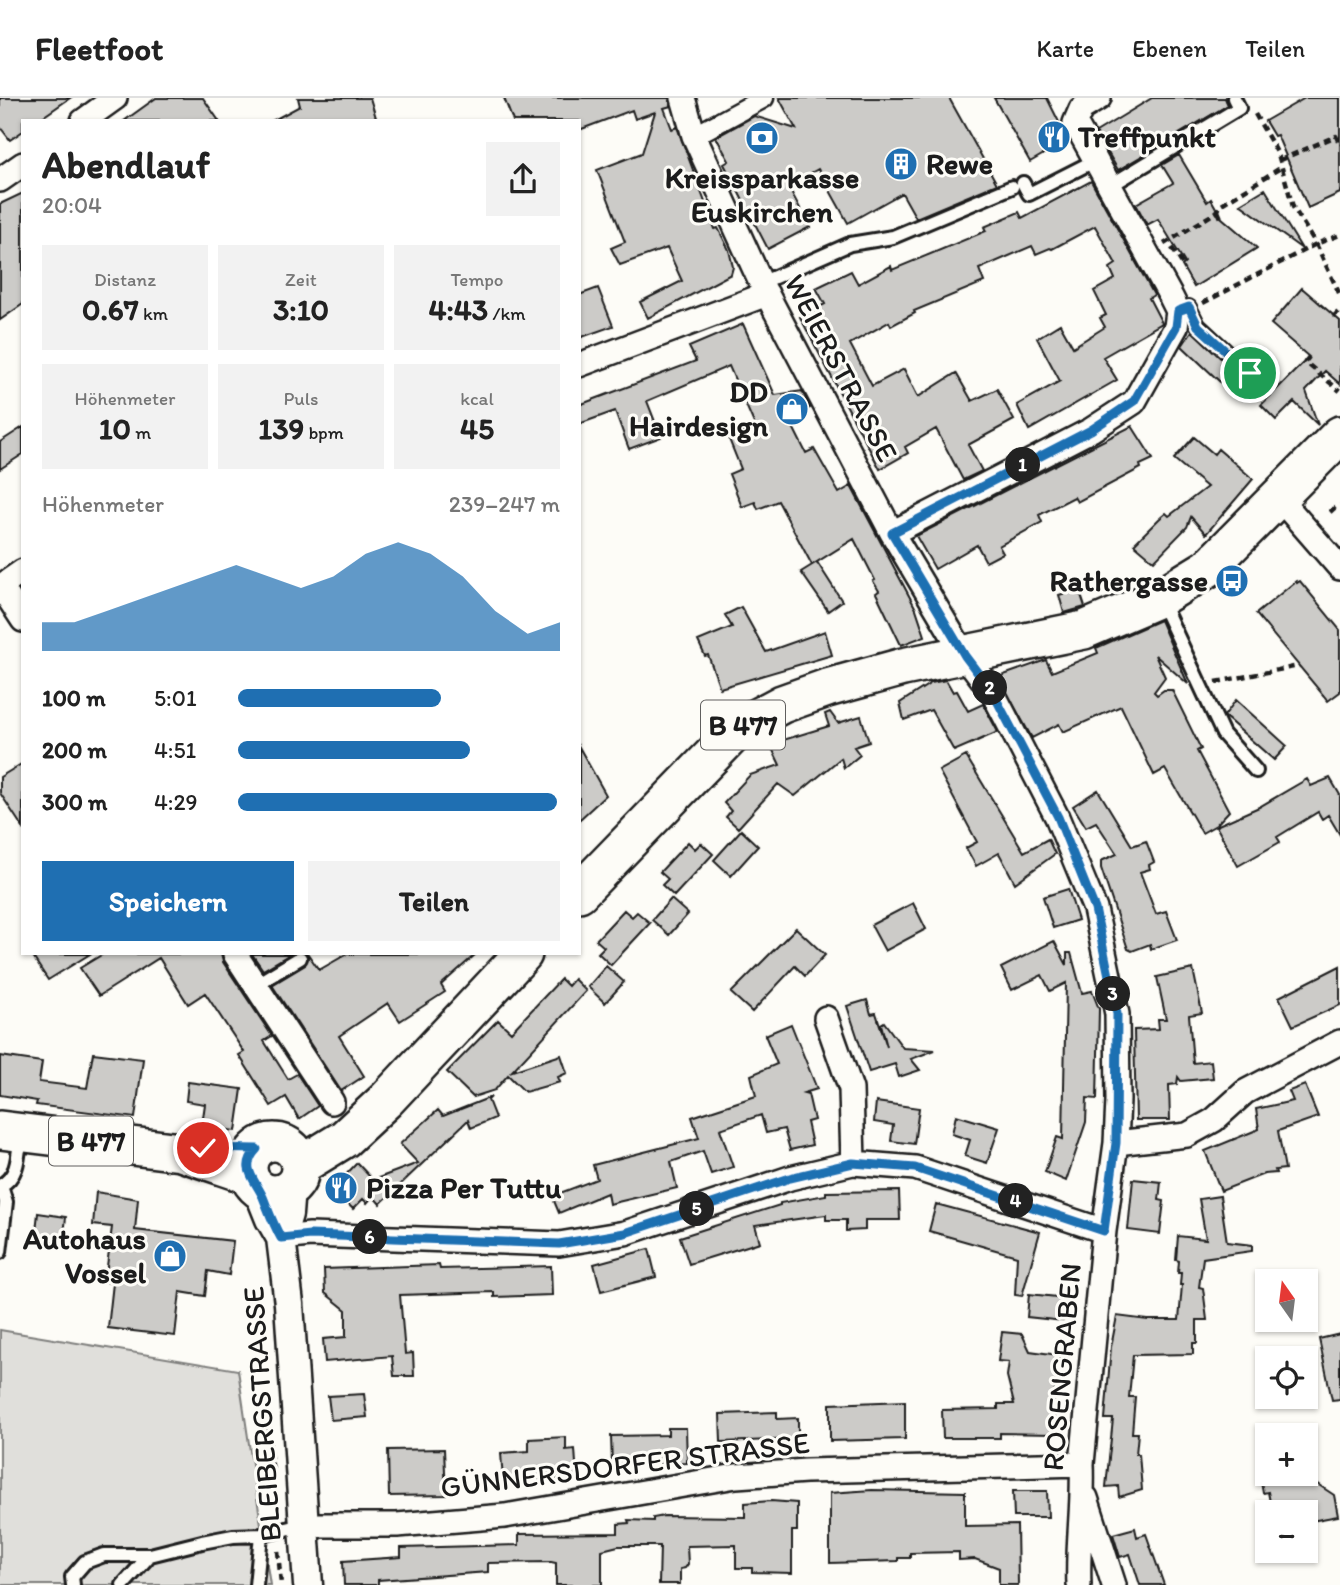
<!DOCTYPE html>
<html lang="de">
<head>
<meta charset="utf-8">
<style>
  :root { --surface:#fff; --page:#f2f2f2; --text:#222; --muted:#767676; --line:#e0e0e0; --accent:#1f6fb2 }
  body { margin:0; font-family:Itim,sans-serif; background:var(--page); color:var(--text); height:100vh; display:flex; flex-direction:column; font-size:26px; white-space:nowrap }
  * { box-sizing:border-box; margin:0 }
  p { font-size:23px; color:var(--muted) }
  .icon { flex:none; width:38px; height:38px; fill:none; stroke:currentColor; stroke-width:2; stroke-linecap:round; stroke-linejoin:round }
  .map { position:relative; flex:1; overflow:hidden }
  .sheet { position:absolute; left:21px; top:21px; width:560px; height:836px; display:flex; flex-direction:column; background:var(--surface); border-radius:0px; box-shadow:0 2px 5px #0004 }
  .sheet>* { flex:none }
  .needle { width:46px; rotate:346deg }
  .buttons { position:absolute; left:1255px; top:1171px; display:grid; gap:14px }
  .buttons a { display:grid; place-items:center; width:63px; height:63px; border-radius:0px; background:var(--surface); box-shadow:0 2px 5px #0004; font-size:35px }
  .pin { position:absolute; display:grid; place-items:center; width:60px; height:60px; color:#fff; margin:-30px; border:4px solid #fff; border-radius:50%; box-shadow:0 2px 7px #0007 }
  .km { position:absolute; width:35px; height:35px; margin:-18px; border-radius:50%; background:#222; color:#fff; font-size:19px; line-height:35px; text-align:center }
  .round { display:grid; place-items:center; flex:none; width:74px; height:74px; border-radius:0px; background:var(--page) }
  .head { display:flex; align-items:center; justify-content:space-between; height:119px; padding:0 21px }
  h1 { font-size:38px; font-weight:700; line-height:52px }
  .figures { display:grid; grid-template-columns:repeat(3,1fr); gap:10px; height:119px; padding:7px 21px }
  .figures div { display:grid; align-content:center; border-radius:0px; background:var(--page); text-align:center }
  .figures b { font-size:30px; font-weight:700 }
  .figures small { font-size:19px; font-weight:400 }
  .figures p { font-size:19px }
  .chart { height:196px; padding:14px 21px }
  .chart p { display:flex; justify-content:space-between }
  .chart svg { width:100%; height:126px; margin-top:7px; fill:var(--accent); opacity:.7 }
  .cta { display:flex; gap:14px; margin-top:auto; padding:14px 21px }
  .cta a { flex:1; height:80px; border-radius:0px; background:var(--accent); color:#fff; font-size:28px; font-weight:700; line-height:80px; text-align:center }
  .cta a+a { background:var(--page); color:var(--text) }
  ul { padding:0 21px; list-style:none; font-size:23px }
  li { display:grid; grid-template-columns:112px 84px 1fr; align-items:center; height:52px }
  li i { height:18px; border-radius:9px; background:var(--accent) }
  header { display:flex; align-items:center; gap:42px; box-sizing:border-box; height:98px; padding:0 35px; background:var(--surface); border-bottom:2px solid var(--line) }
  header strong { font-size:33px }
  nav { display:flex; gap:38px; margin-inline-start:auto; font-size:24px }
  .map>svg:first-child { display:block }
</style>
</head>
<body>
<header>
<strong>Fleetfoot</strong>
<nav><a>Karte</a><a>Ebenen</a><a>Teilen</a></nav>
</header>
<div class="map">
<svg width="1340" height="1487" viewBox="0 0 1340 1487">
  <rect width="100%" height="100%" fill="#fdfcf7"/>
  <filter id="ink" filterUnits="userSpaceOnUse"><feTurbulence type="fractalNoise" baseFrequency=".0143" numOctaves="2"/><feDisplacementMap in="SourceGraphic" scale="14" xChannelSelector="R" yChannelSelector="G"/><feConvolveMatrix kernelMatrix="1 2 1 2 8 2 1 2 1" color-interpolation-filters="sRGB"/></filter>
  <g filter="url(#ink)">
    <path fill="#e0dfdb" stroke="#7e7e7c" stroke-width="2" d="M0,1232L238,1272L270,1487H0Z"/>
    <path fill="#cccbc8" stroke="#1c1c1c" stroke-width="2" d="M0,0H70L37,23H23V33L10,42L0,29Z
      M156,0H203L219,23H124Z
      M298,0H370L377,23H272L300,8Z
      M504,0H669L671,8L664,10L672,31L677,29L715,131L718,130L729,152L733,169L731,176L648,220L640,204L682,183L667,150L620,167L611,150L625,144L597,72L642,55L655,14L635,21L632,12L579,32V23H513Z
      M779,0H949L997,86L916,120L902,95L848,125L818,71L788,88L810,129L768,151L724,66L729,63L716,39L754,18L796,31Z
      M994,0H1047L1068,42L1030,64Z
      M1152,0H1225L1228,7L1118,72L1096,34Z
      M1305,0H1340V95L1308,110L1277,37L1274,38L1265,23Z
      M1179,57L1207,104L1211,101L1221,119L1257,150L1194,189L1182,168L1185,165L1158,121L1147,127L1136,106L1173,85L1162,67Z
      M1091,83L1154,197L1149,200L1162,225L1103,259L1117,282L1029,332L1017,307L1060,283L1037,240L1060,226L1073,249L1105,229L1100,220L1106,217L1094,193L1115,181L1110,170L1116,166L1095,128L1052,151L1050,150L1036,156L1032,148L979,171L984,184L914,213L915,215L891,228L889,224L850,246L872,288L904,271L918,299L956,275L972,303L997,291L1014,322L968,347L982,373L963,382L936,331L905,349L908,355L880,371L800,219L825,206L816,190L851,173L858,186L891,168L892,172L986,133L984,129L1019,114L1022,120Z
      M1265,91L1302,151L1240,106Z
      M23,95V206L0,222V106Z
      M598,190L613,228L579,240V197Z
      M1302,190L1340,223V286L1325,273L1306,293L1318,327L1294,304L1276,322L1261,307L1309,259L1271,226Z
      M743,226L775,297L802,293L810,310L788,319L806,355L814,351L839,395L851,388L916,511L925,538L901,547L876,495L879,493L873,483L875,482L854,441L812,467L778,403L758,411L755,404L742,409L729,376L741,371L729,341L756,330L729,268L647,303L661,339L629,351L615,313L579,326V307L696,263L689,249Z
      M1192,233L1247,285L1235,298L1182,248Z
      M1132,328L1153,361L1140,367L1141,370L1077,404L1074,399L1039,417L1042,424L999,448L1003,455L986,464L977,447L935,471L916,438Z
      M23,329V356L0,371V344Z
      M1194,339L1214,356L1218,351L1253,381L1206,436L1191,419L1187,429L1154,463L1134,446L1159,421L1166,415L1169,418L1207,389L1174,361Z
      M817,464L842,503L828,513L801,474Z
      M1296,483L1297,485L1300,483L1340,532V594L1328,603L1256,516Z
      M1079,491L1085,509L1064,515L1059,497Z
      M741,509L766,554L825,533L832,557L720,590L708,557L705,558L698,543L732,529L725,517Z
      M1160,522L1188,586L1155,557L1165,579L1154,594L1157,597L1164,592H1172L1201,651L1197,653L1229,713L1216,727L1202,735L1165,671L1154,677L1121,608L1063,634L1059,626L1032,640L998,579L1046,562L1052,574L1098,555L1096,550Z
      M946,582L953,594L957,593L968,613L983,606L998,634L954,653L931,612L904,622L900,605L931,585Z
      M1236,602L1287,648L1274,662L1224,618Z
      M830,614L838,625L861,618L869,644L854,649L860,657L844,670L841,660L795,698L778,686L738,730L726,719L731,713L724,705L750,677L780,667L770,646L829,628L825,616Z
      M579,649L606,697L579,722Z
      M966,658L1024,754L1048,741L1055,756L1015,785L999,755L976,768L966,750L977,744L939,673Z
      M23,665V730L0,695V679Z
      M1330,680L1340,697V737L1328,717L1322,721L1318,714L1277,739L1280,744L1238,768L1216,728L1259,709L1307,681L1311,688Z
      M1098,692L1132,748L1146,743L1154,764L1149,767L1150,771L1140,774L1156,816L1166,813L1177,842L1151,851L1150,846L1132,853L1128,851L1101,770V763L1117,756L1096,724L1086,729L1073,708Z
      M741,732L758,748L731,778L714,762Z
      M688,744L695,751L701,745L713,756L674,798L662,787L668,781L660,774Z
      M1068,791L1078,822L1053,830L1043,799Z
      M671,801L688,816L669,837L652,822Z
      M913,805L926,831L885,853L871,827Z
      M624,812L632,819L637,814L650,825L611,867L598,855L604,849L596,842Z
      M796,830L825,857L805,878L795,868L752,914L731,895Z
      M1054,843L1067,867V855H1071L1082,895L1092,893L1099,911L1097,1001L1087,1000L1086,1024L1066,1083L1045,1074L1057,1039L1063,1041L1066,885L1050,893L1042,877L1012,892L1001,870Z
      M31,856H90L48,882Z
      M103,856H221L223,864L272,938L264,943L288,981L297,976L318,1008L299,1021L286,999L271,1008L239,957L244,954L205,895L188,906L159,860L99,898L80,870Z
      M252,856H290L263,872Z
      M308,856L319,872L347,856H476L441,887L445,894L400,923L388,905L339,938L364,978L341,993L272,887L305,867Z
      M606,868L624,884L605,905L588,889Z
      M1340,868V907L1293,928L1279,899Z
      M1193,871L1202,915L1189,917L1193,965L1211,963L1213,980L1181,983L1178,979L1177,986L1169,987L1170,1022H1136L1134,932L1159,931L1158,921H1166L1157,879Z
      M561,881L568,888L574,881L586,893L512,973L561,957L567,975L558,979L560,984L525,994L508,977L495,992L473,999L447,974L498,922L511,934Z
      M867,902L871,916L876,915L887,949L881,926L884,924L903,950L935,952L911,961L920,972L899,979L895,966L869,974L847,908Z
      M791,926L817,991L804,995L808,996L814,1022L807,1024L812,1047L790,1052L784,1031L766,1035L761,1017L720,1031L733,1069L711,1076L703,1053L671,1064L677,1090L609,1106L607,1095L559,1115L552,1098L597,1081L593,1067L699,1040L692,1019L756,998L751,977L777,966L765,937Z
      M93,955L143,961L135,1020L36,1007L37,1003L0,997V958L42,964L39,984L87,990Z
      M188,984L242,991L236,1033L208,1030L209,1028L202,1027L205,1006L186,1003Z
      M1305,987L1318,1019L1278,1033L1285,1071L1275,1072L1276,1075L1264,1076L1221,1093L1205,1053L1259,1031L1256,1011L1293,1003L1289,993Z
      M491,999L488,1002L495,1020L471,1030L468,1022L380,1106L373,1098L367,1105L363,1101L353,1111L338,1096V1085L357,1065L373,1082L418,1065L400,1046L438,1012L443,1018Z
      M876,1004L919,1010L914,1046L891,1043L893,1027L874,1024Z
      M956,1017L999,1030L987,1065L965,1058L970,1042L952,1036Z
      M1133,1081L1161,1084L1159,1102L1164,1103L1160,1136L1128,1132Z
      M899,1093L900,1122H865V1132L846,1133V1122H826V1117L755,1127L760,1144L689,1166L680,1139L780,1107V1105L826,1097V1094Z
      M96,1094L138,1101L135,1132L233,1143L229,1177L208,1173L205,1198L180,1194L175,1238L108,1230L113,1185L105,1184L112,1129L93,1127Z
      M1220,1098L1227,1144L1252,1147V1153L1203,1160L1199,1189L1203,1190L1207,1222H1197V1245H1193V1256L1133,1257L1129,1299H1135L1132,1335H1138L1136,1356H1139L1142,1392L1119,1399L1118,1388L1106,1389L1113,1321H1105L1111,1249L1117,1218L1148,1222H1179L1182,1187H1180L1181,1175H1178L1179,1163L1176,1162L1178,1138L1206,1141L1199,1101Z
      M936,1106L1040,1134L1022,1198L1015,1197L1017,1158L929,1133Z
      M38,1115L66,1119L63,1145L35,1142Z
      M649,1151L656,1179L601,1193L594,1166Z
      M439,1167L440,1171L551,1168L552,1197L494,1199V1194L400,1197L405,1256L413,1255L414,1278H394L392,1258L325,1264L323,1241L346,1239V1212L325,1195L324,1171Z
      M1029,1196L1066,1200L1063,1223L1027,1219Z
      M1002,1234L1022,1236L1030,1253L1059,1257L1053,1307H1055L1054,1336L1000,1335V1340H943L942,1312L998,1311V1306H1014L1007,1278L1009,1264L998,1263Z
      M1340,1236V1301L1332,1302L1319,1241Z
      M364,1296L367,1319L331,1322L328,1298Z
      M905,1303V1341L830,1343V1306Z
      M777,1314V1321L798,1320V1341L721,1344L720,1316Z
      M668,1330H686L687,1365L612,1367L611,1338L668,1337Z
      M566,1339V1352L575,1351L577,1380L503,1383L501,1355L529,1353V1341Z
      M444,1351L446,1397L389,1398L388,1352Z
      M1272,1376H1302L1334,1397L1338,1418L1311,1423L1310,1415L1285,1414L1284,1407L1271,1409L1268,1394L1263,1395L1260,1378Z
      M872,1392L965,1394V1428L1017,1427L1018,1487H999V1470L975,1461L959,1462V1454L910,1455V1460H898V1463L830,1465V1395Z
      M1013,1393H1047L1048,1419H1014Z
      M771,1403L797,1405V1433H792V1475L752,1474V1470H736V1447L687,1448L688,1466L685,1470L680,1471V1486H659L660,1448H618L602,1452V1487H556V1465L551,1464L488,1465V1474L378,1482V1487H344L343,1463L401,1459V1450L519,1447V1436L618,1435V1426L629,1425L628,1422L653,1423V1420L664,1418L745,1419V1405Z
      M1135,1430L1137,1439L1146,1436L1164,1487H1140L1130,1456L1120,1459L1113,1436Z"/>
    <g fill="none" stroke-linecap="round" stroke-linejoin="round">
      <defs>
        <path id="service" d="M1023,85L1029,96L1094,63
          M1108,89L1239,10L1234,0
          M761,185L850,146L893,139L1012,89
          M1178,213L1189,209L1198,227L1250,275
          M1161,503L1223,636L1256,673
          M257,886L300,860
          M0,1088C19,1078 18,1058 20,1039
          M0,1154L6,1104L1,1088
          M73,1487L72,1479L85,1464L104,1457H150L202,1444L233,1438L261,1437L302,1427
          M123,1487L150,1457
          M256,1487L261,1437"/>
        <path id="pedestrian" d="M694,38L764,0"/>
        <path id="minor" d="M683,0L694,38L761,185L892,435L965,558L993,595L1057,719L1095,811L1117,916L1118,1002L1116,1045L1104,1133L1082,1366C1084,1407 1077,1446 1079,1487
          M83,23L115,0
          M0,82L23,66
          M579,267L767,196
          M1279,400L1340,470
          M892,435L1091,332L1134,304L1176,229L1178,213L1171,199L1075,25L1081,11L1099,0
          M0,487L23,522
          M0,489L23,473
          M235,856L332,1004
          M826,920L851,991L853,1065
          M1116,1045L1187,1037L1214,1022L1245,994L1340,944
          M281,1140L310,1137L559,1146L625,1135L790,1080L853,1065L915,1070L1104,1133
          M1086,1400L1114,1487
          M302,1427H397L505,1418L736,1378L806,1373L1082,1366"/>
        <path id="tertiary" d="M290,1090L288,1116L281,1140L289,1206L308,1487
          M258,1091L270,1121L281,1140"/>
        <path id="primary" d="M579,795L741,628L782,606L827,590L903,569L1084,532L1159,500L1208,470L1340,337
          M0,1032L181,1054L249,1077
          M248 1070a26 26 0 1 1 52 0a26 26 0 1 1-52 0Z
          M300,1068L344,1041L386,1002L523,856"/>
      </defs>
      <use href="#service" stroke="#1c1c1c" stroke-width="18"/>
      <use href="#pedestrian" stroke="#1c1c1c" stroke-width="23"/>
      <use href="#minor" stroke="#1c1c1c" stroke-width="28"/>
      <use href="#tertiary" stroke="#1c1c1c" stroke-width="33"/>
      <use href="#primary" stroke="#1c1c1c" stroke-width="42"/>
      <path stroke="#1c1c1c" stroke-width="4.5" stroke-dasharray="7 5" stroke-linecap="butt" d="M1255,16L1278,56L1293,109L1316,146L1340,197
        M1280,62L1336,38L1340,47
        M1218,113L1221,120
        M1164,146L1218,113L1220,107L1282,69
        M1172,150L1183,167
        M1203,205L1316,146L1340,137
        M1333,219L1340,212
        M1309,259L1305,264L1340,293
        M1330,414L1339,406
        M1216,584L1299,568
        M270,1317L268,1332L274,1385
        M278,1453L281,1487"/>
      <use href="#service" stroke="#fdfcf7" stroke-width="12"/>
      <use href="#pedestrian" stroke="#fdfcf7" stroke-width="18"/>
      <use href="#minor" stroke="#fdfcf7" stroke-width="23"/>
      <use href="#tertiary" stroke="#fdfcf7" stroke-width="28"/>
      <use href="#primary" stroke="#fdfcf7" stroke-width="37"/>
    </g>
  </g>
  <g fill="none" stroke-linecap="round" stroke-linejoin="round" filter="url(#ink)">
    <defs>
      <path id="route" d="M203,1050L257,1051C239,1070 255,1081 263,1099C269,1114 273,1126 281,1140L310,1137L559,1146L625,1135L790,1080L853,1065L915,1070L1104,1133L1116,1045L1117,916L1095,811L1058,719L993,595L965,558L892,435L1091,332L1134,303L1176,229L1178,213L1189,209L1198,228L1250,275"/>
    </defs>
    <use href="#route" stroke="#fff" stroke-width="14"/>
    <use href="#route" stroke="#1f6fb2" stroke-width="9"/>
  </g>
  <defs>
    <symbol id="restaurant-disc" viewBox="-11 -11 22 22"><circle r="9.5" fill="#1f6fb2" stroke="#fdfcf7"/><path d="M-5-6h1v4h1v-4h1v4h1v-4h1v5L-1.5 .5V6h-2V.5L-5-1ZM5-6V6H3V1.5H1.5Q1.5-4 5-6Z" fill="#fff"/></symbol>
    <symbol id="bank-disc" viewBox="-11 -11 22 22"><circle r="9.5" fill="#1f6fb2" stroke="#fdfcf7"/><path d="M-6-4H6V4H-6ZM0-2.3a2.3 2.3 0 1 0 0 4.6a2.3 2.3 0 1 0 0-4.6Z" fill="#fff"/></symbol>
    <symbol id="building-disc" viewBox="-11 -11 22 22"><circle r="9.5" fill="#1f6fb2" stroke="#fdfcf7"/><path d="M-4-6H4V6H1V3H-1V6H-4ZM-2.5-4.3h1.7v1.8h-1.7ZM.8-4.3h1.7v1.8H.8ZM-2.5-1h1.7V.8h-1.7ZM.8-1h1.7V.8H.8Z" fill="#fff"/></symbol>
    <symbol id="shop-disc" viewBox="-11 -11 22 22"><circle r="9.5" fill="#1f6fb2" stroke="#fdfcf7"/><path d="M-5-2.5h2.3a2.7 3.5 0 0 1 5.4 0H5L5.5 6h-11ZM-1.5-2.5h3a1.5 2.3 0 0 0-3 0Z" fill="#fff"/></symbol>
    <symbol id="bus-disc" viewBox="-11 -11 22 22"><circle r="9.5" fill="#1f6fb2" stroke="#fdfcf7"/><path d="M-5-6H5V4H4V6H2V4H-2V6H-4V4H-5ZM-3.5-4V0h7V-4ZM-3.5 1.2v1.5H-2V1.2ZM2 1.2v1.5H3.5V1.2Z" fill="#fff"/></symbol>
  </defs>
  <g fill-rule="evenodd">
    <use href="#restaurant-disc" x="1035" y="20" width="38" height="38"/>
    <use href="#bank-disc" x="743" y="21" width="38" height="38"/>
    <use href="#building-disc" x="882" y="47" width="38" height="38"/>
    <use href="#shop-disc" x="773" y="292" width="38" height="38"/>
    <use href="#bus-disc" x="1213" y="464" width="38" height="38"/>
    <use href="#restaurant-disc" x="322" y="1071" width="38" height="38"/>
    <use href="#shop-disc" x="151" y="1139" width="38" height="38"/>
  </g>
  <g text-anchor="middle" stroke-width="6" stroke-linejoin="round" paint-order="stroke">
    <g fill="#fdfcf7" stroke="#605f5e" stroke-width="2">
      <rect x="701" y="602.5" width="84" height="49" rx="5"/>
      <rect x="49" y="1018.5" width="84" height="49" rx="5"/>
    </g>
    <g font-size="28" font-weight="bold" fill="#1c1c1c">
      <text x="743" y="637">B 477</text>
      <text x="91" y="1053">B 477</text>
    </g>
    <g font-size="30" font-weight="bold" fill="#1c1c1c" stroke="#fdfcf7" text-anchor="start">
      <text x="1078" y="49">Treffpunkt</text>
      <text x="926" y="76">Rewe</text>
      <text x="762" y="90" text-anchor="middle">Kreissparkasse<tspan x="762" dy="34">Euskirchen</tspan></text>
      <text x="768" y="304" text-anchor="end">DD<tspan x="768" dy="34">Hairdesign</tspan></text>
      <text x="1208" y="493" text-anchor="end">Rathergasse</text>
      <text x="366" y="1100">Pizza Per Tuttu</text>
      <text x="146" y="1151" text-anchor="end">Autohaus<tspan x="146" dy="34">Vossel</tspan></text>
    </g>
    <g font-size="30" fill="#1c1c1c" stroke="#fdfcf7">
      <text transform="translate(841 270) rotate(62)" y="10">WEIERSTRASSE</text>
      <text transform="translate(1062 1269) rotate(-85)" y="10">ROSENGRABEN</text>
      <text transform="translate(262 1316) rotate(-94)" y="10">BLEIBERGSTRASSE</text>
      <text transform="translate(625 1367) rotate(-7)" y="10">GÜNNERSDORFER STRASSE</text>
    </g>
  </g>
</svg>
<div class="buttons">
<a><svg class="needle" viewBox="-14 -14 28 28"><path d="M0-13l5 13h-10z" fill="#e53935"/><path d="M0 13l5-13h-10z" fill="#767676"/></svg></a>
<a><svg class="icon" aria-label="locate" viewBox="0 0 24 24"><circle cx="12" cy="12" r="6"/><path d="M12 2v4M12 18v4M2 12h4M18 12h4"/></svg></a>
<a>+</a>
<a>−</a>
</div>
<div class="pin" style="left:1250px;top:275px;background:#1e9e55"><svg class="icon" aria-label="arrive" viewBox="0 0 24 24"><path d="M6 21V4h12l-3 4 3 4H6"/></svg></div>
<div class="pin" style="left:203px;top:1050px;background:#d93025"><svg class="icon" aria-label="check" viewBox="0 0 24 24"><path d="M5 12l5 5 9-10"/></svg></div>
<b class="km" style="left:1023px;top:367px">1</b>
<b class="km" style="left:990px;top:590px">2</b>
<b class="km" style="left:1113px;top:896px">3</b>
<b class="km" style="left:1016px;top:1103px">4</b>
<b class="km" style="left:697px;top:1111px">5</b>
<b class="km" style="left:370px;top:1139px">6</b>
<section class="sheet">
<div class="head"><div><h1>Abendlauf</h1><p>20:04</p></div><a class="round"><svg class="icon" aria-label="share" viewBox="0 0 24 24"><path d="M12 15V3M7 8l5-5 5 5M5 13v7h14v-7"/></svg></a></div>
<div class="figures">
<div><p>Distanz</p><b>0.67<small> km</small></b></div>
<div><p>Zeit</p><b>3:10</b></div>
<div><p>Tempo</p><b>4:43<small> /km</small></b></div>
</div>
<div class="figures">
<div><p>Höhenmeter</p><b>10<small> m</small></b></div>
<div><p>Puls</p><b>139<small> bpm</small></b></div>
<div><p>kcal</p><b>45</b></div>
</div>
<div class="chart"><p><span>Höhenmeter</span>239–247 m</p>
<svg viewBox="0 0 160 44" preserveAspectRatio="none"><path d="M0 44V34L10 34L20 30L30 26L40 22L50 18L60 14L70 18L80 22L90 18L100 10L110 6L120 10L130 18L140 30L150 38L160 34V44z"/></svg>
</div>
<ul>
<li><b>100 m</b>5:01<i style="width:63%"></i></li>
<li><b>200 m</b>4:51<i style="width:72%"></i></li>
<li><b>300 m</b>4:29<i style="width:99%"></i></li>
</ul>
<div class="cta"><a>Speichern</a><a>Teilen</a></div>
</section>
</div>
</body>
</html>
